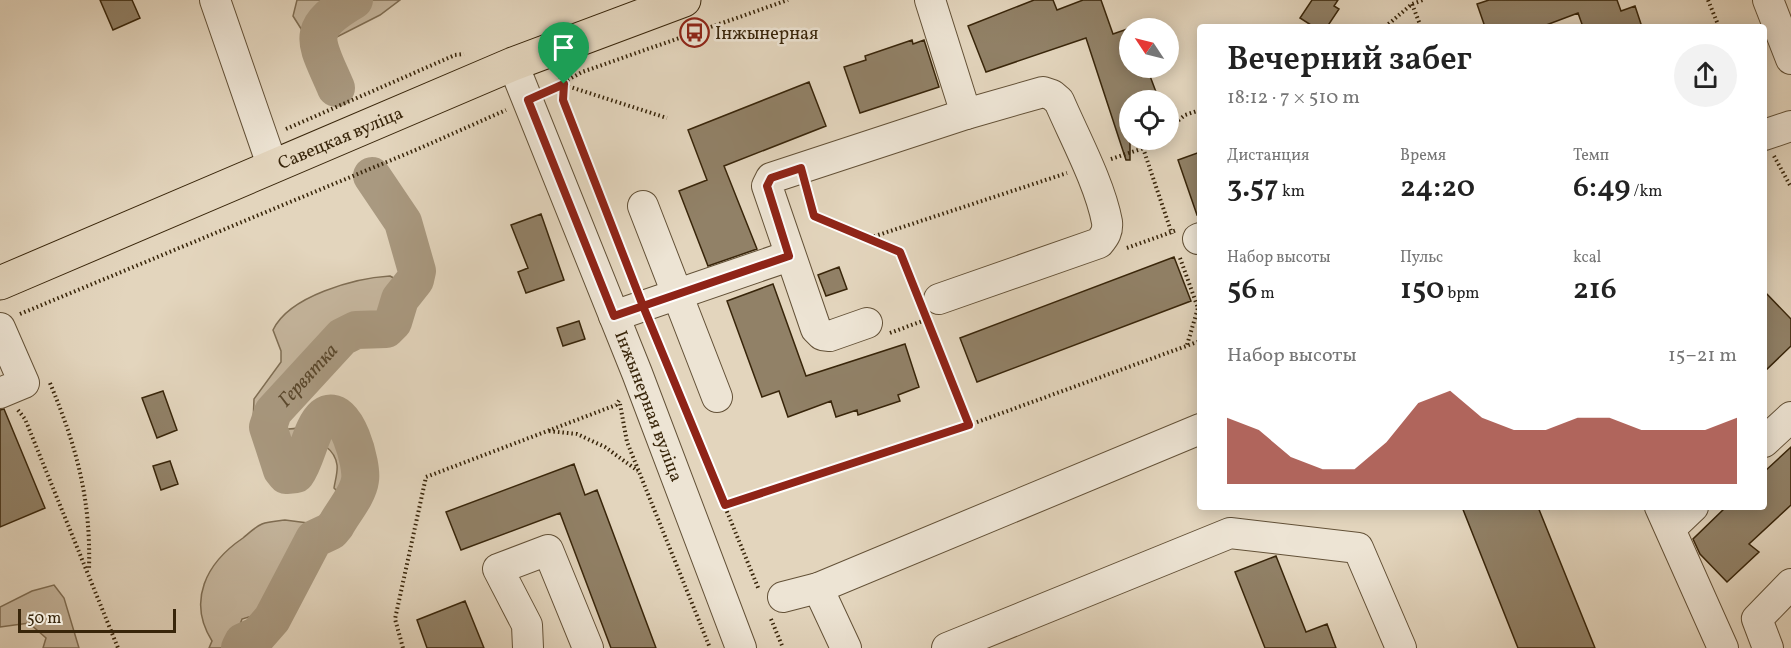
<!DOCTYPE html>
<html lang="ru">
<head>
<meta charset="utf-8">
<style>
  :root { --surface:#fff; --page:#f2f2f2; --text:#222; --muted:#767676; --accent:#8f2418 }
  body { margin:0; font-family:Vollkorn,serif; background:var(--page); color:var(--text); height:100vh; display:flex; flex-direction:column; font-size:22px; white-space:nowrap }
  * { box-sizing:border-box; margin:0 }
  p { font-size:20px; color:var(--muted) }
  .icon { flex:none; width:33px; height:33px; fill:none; stroke:currentColor; stroke-width:2; stroke-linecap:round; stroke-linejoin:round }
  .map { position:relative; flex:1; overflow:hidden }
  .side { position:absolute; left:1197px; top:24px; width:570px; height:486px; display:flex; flex-direction:column; background:var(--surface); border-radius:6px; box-shadow:0 3px 15px #0003 }
  .side>* { flex:none }
  .needle { width:39px; rotate:305deg }
  .tools { position:absolute; left:1119px; top:18px; display:grid; gap:12px }
  .tools a { display:grid; place-items:center; width:60px; height:60px; border-radius:50%; background:var(--surface); box-shadow:0 3px 15px #0003; font-size:30px }
  .scale { position:absolute; left:18px; bottom:15px; width:158px; box-sizing:border-box; padding-left:6px; border:3px solid #38250a; border-top:0; font-size:16px; line-height:21px; white-space:nowrap; color:#38250a; -webkit-text-stroke:4px #ede4d4; paint-order:stroke }
  .pin { position:absolute; display:grid; place-items:center; width:51px; height:51px; color:#fff; margin:-62px -26px; border-radius:50% 50% 50% 0; rotate:-45deg; box-shadow:0 0 6px #0007 }
  .pin .icon { rotate:45deg }
  .round { display:grid; place-items:center; flex:none; width:63px; height:63px; border-radius:32px; background:var(--page) }
  .head { display:flex; align-items:center; justify-content:space-between; height:102px; padding:0 30px }
  h1 { font-size:33px; font-weight:600; line-height:45px }
  .stats { display:grid; grid-template-columns:repeat(3,1fr); gap:9px; height:102px; padding:6px 30px }
  .stats div { display:grid; align-content:center }
  .stats b { font-size:30px; font-weight:600 }
  .stats small { font-size:16px; font-weight:400 }
  .stats p { font-size:16px }
  .chart { height:168px; padding:12px 30px }
  .chart p { display:flex; justify-content:space-between }
  .chart svg { width:100%; height:108px; margin-top:6px; fill:var(--accent); opacity:.7 }
  .map>svg:first-child { display:block }
</style>
</head>
<body>
<div class="map">
<svg width="1791" height="648" viewBox="0 0 1791 648">
  <rect width="100%" height="100%" fill="#e3d5bd"/>
  <filter id="stains"><feTurbulence type="fractalNoise" baseFrequency=".00333" numOctaves="4"/><feColorMatrix values="0 0 0 0 .2 0 0 0 0 .09 0 0 0 0 .02 0 0 0 .5 -.17"/></filter>
  <radialGradient id="worn" r=".72"><stop offset=".6" stop-color="#630" stop-opacity="0"/><stop offset="1" stop-color="#630" stop-opacity=".3"/></radialGradient>
  <path fill="#c6b79f" stroke="#7f6e54" stroke-width="1.5" d="M297,0H400L380,15L329,41L305,35L293,16Z
    M390,276L401,282C402,292 406,304 399,313C385,331 360,335 345,351C342,354 341,359 337,362C317,378 270,398 287,429C303,430 321,418 339,415C376,442 364,454 346,490L339,493L334,488C335,481 338,472 337,465C335,451 321,438 306,444C295,448 290,456 277,459L260,444L253,423L254,399L281,362V351L273,330C289,296 355,278 390,276Z
    M285,520L308,523L322,530C323,545 303,585 297,602L242,619L238,630L239,648H209L212,641C187,601 206,563 243,538C249,533 255,527 262,524C269,521 278,521 285,520Z
    M54,585L64,598L79,648H43L46,638L29,623L0,627V607L32,591Z"/>
  <g fill="none" stroke-linecap="round" stroke-linejoin="round">
    <g stroke="#a99980" stroke-width="38">
      <path d="M336,88C316,41 303,30 354,0"/>
      <path id="s1" d="M240,648L243,642L258,635L272,619L314,539L331,531L336,525C343,512 358,495 360,480C363,467 346,400 324,416C311,427 307,459 296,474L286,475L282,470L268,427L273,412L342,337L356,330L386,329L393,322L400,299L415,280L417,271L403,222L372,176"/>
    </g>
  </g>
  <path fill="#918167" stroke="#38250a" stroke-width="1.5" d="M100,0H132L140,18L113,30Z
    M1034,0H1053L1057,10L1083,0H1101L1113,34L1130,28V68H1147L1159,100H1130V160H1126L1086,38L986,72L968,26Z
    M1312,0H1338L1334,6L1339,9L1327,27H1314L1300,18Z
    M1489,0H1617L1621,11L1635,6L1642,27H1583L1578,13L1541,27H1485L1477,4Z
    M912,40L913,44L924,40L939,87L860,113L844,67L866,60L865,56Z
    M809,82L826,126L724,166L757,249L708,266L679,191L707,180L688,130Z
    M1200,152V214L1197,215L1178,160Z
    M541,214L564,280L526,293L518,272L528,268L511,225Z
    M1174,257L1191,301L977,382L960,338Z
    M839,267L847,289L826,296L818,275Z
    M773,284L806,376L905,344L919,387L898,395L900,401L858,415L857,410L836,417L831,401L788,417L779,391L762,397L727,301Z
    M1764,291L1791,319V346L1764,372Z
    M579,321L585,339L563,346L557,328Z
    M163,391L177,430L157,438L142,398Z
    M4,409L45,508L0,527V410Z
    M1791,447V505L1749,544L1759,552L1727,582L1700,554L1693,539L1726,507H1764V472Z
    M170,461L178,484L161,490L153,466Z
    M574,464L585,495L597,490L656,648H611L560,513L461,550L446,512Z
    M1462,507H1538L1595,648H1518Z
    M1276,556L1306,632L1327,624L1336,648H1265L1235,572Z
    M465,601L484,648H427L417,620Z"/>
  <g fill="none" stroke-linecap="round" stroke-linejoin="round">
    <defs>
      <g id="minor">
        <path d="M215,0L272,165"/>
        <path d="M1768,0L1791,59"/>
        <path id="s2" d="M513,64L637,373L741,648"/>
        <path d="M1764,135L1791,126"/>
        <path d="M643,206L717,397"/>
        <path d="M1198,239L1200,238"/>
        <path d="M939,299L1099,243C1105,236 1108,231 1107,222C1100,184 1074,136 1059,101L1052,95L1043,92L966,114"/>
        <path d="M614,316L789,256"/>
        <path d="M867,323L830,336L822,335L816,329L767,186L771,178L966,114L930,0"/>
        <path d="M0,328L24,383L0,393"/>
        <path d="M1764,442L1791,417"/>
        <path d="M1660,507L1723,648"/>
        <path d="M1671,528L1693,507"/>
        <path d="M818,588L846,648"/>
        <path d="M783,597L818,588L1200,429"/>
        <path d="M528,648L527,625L498,569L548,550L588,648"/>
        <path d="M947,648L1230,533L1358,548L1401,648"/>
        <path d="M1768,648L1757,619L1791,584"/>
      </g>
      <g id="major">
        <path id="s3" d="M0,283L513,64L684,0"/>
      </g>
    </defs>
    <use href="#minor" stroke="#635137" stroke-width="32"/>
    <use href="#major" stroke="#38250a" stroke-width="35"/>
    <path stroke="#38250a" stroke-width="4" stroke-dasharray="1.5 3" stroke-linecap="butt" d="M1708,0L1719,27
      M1412,4L1421,27
      M1385,27L1412,4L1423,0
      M558,73L564,84L563,101L635,285
      M564,85L667,118
      M548,91L582,72L788,0
      M286,129L455,55L464,54
      M1168,129L1185,115L1200,110
      M1143,148L1172,234
      M1774,156L1791,187
      M1111,159L1147,147L1156,140
      M808,192L814,216L866,239L1067,173
      M866,239L900,252L916,290
      M1127,248L1177,230
      M1180,258L1198,308L1187,345
      M20,314L418,149L506,110
      M927,320L969,425L1200,341
      M652,328L759,590
      M890,333L925,320
      M50,383C77,448 91,499 89,570
      M620,404L627,442L710,648
      M18,410L25,419L118,648
      M549,431L577,434L605,447L638,471
      M725,505L969,425
      M771,619L783,648
      M403,648L395,619L426,477L616,405L620,399"/>
    <use href="#minor" stroke="#ede4d4" stroke-width="30"/>
    <use href="#major" stroke="#e3d5bd" stroke-width="33"/>
  </g>
  <g fill="none" stroke-linecap="round" stroke-linejoin="round">
    <defs>
      <path id="route" d="M564,84L528,100L614,316L643,306L725,505L969,425L900,252L814,216L801,168L771,178L767,186L789,256L643,306L563,100L564,84"/>
    </defs>
    <use href="#route" stroke="#fff" stroke-width="12"/>
    <use href="#route" stroke="#8f2418" stroke-width="8"/>
  </g>
  <defs>
    <symbol id="bus-ring" viewBox="-11 -11 22 22"><circle r="9.5" fill="#ede4d4" stroke="#8f2418" stroke-width="1.5"/><path d="M-5-6H5V4H4V6H2V4H-2V6H-4V4H-5ZM-3.5-4V0h7V-4ZM-3.5 1.2v1.5H-2V1.2ZM2 1.2v1.5H3.5V1.2Z" fill="#8f2418"/></symbol>
  </defs>
  <g fill-rule="evenodd">
    <use href="#bus-ring" x="678" y="16" width="33" height="33"/>
  </g>
  <g text-anchor="middle" stroke-width="5" stroke-linejoin="round" paint-order="stroke">
    <g font-size="18" fill="#38250a" stroke="#ede4d4" text-anchor="start">
      <text x="715" y="39">Інжынерная</text>
    </g>
    <g font-size="18" fill="#38250a" stroke="#ede4d4">
      <text dy="6" stroke="none"><textPath href="#s3" startOffset="370">Савецкая вуліца</textPath></text>
      <text dy="6" stroke="none"><textPath href="#s2" startOffset="368">Інжынерная вуліца</textPath></text>
    </g>
    <g font-size="20" font-style="italic" fill="#5a482d" stroke="#ede4d4">
      <text dy="7" stroke="none"><textPath href="#s1" startOffset="490">Гервятка</textPath></text>
    </g>
  </g>
  <rect width="100%" height="100%" filter="url(#stains)"/>
  <rect width="100%" height="100%" fill="url(#worn)"/>
</svg>
<div class="tools">
<a><svg class="needle" viewBox="-14 -14 28 28"><path d="M0-13l5 13h-10z" fill="#e53935"/><path d="M0 13l5-13h-10z" fill="#767676"/></svg></a>
<a><svg class="icon" aria-label="locate" viewBox="0 0 24 24"><circle cx="12" cy="12" r="6"/><path d="M12 2v4M12 18v4M2 12h4M18 12h4"/></svg></a>
</div>
<div class="scale">50 m</div>
<div class="pin" style="left:564px;top:84px;background:#1e9e55"><svg class="icon" aria-label="arrive" viewBox="0 0 24 24"><path d="M6 21V4h12l-3 4 3 4H6"/></svg></div>
<section class="side">
<div class="head"><div><h1>Вечерний забег</h1><p>18:12 · 7 × 510 m</p></div><a class="round"><svg class="icon" aria-label="share" viewBox="0 0 24 24"><path d="M12 15V3M7 8l5-5 5 5M5 13v7h14v-7"/></svg></a></div>
<div class="stats">
<div><p>Дистанция</p><b>3.57<small> km</small></b></div>
<div><p>Время</p><b>24:20</b></div>
<div><p>Темп</p><b>6:49<small> /km</small></b></div>
</div>
<div class="stats">
<div><p>Набор высоты</p><b>56<small> m</small></b></div>
<div><p>Пульс</p><b>150<small> bpm</small></b></div>
<div><p>kcal</p><b>216</b></div>
</div>
<div class="chart"><p><span>Набор высоты</span>15–21 m</p>
<svg viewBox="0 0 160 44" preserveAspectRatio="none"><path d="M0 44V17L10 22L20 33L30 38L40 38L50 27L60 11L70 6L80 17L90 22L100 22L110 17L120 17L130 22L140 22L150 22L160 17V44z"/></svg>
</div>
</section>
</div>
</body>
</html>
